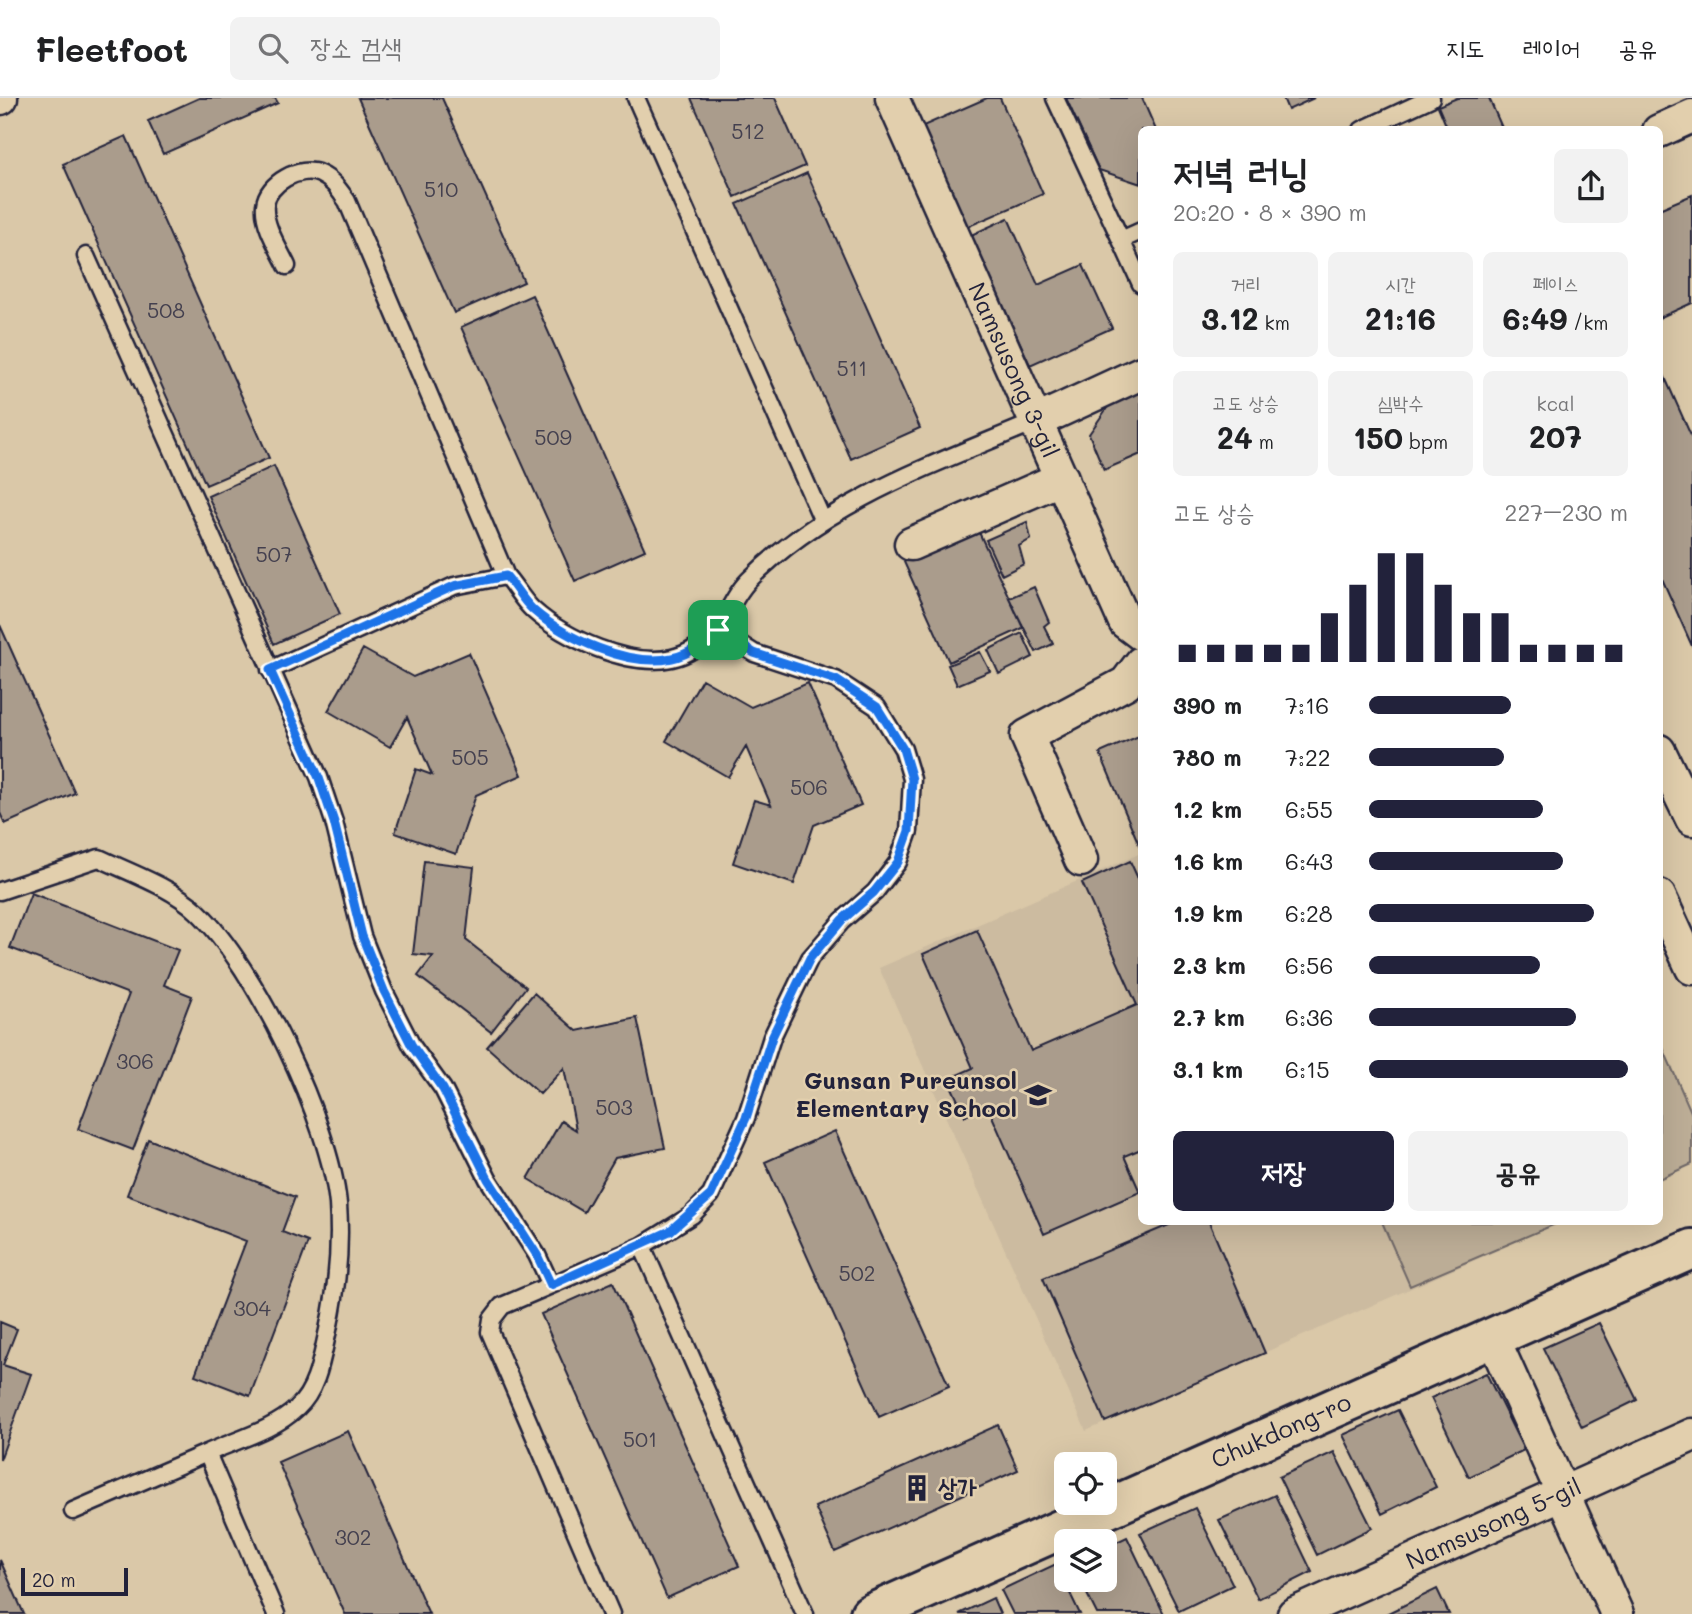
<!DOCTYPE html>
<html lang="ko">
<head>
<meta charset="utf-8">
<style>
  :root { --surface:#fff; --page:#f2f2f2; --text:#202124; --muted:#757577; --line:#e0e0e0; --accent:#22223b }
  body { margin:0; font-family:Mali,"Poor Story",sans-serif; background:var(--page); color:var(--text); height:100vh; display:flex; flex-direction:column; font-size:26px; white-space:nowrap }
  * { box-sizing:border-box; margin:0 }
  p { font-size:23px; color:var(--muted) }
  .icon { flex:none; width:38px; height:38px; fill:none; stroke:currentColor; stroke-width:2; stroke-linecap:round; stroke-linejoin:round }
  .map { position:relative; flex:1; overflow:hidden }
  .drawer { position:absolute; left:1138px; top:28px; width:525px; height:1099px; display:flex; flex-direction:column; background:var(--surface); border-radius:10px; box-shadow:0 7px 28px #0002 }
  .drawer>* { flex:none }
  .buttons { position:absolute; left:1054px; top:1354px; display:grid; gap:14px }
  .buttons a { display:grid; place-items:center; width:63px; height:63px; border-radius:10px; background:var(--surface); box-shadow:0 7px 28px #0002; font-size:35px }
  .scale { position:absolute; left:21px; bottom:18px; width:107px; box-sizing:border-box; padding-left:7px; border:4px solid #22223b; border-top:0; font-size:19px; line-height:24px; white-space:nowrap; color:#22223b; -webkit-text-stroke:5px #e2cfad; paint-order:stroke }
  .pin { position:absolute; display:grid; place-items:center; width:60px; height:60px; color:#fff; margin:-30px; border-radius:14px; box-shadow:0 4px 10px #0006 }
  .round { display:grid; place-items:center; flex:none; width:74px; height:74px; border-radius:10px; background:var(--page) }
  .summary { display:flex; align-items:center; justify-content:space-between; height:119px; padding:0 35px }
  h1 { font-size:38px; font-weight:700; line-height:52px }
  .figures { display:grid; grid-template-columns:repeat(3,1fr); gap:10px; height:119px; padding:7px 35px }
  .figures div { display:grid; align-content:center; border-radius:10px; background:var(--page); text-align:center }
  .figures b { font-size:30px; font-weight:700 }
  .figures small { font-size:19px; font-weight:400 }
  .figures p { font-size:19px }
  .chart { height:196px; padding:14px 35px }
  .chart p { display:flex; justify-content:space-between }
  .chart svg { width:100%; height:126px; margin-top:7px; stroke:var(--accent); stroke-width:6 }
  .cta { display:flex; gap:14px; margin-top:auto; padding:14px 35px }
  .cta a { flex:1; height:80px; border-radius:10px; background:var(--accent); color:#fff; font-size:28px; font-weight:700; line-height:80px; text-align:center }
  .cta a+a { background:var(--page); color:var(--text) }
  ul { padding:0 35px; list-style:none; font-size:23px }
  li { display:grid; grid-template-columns:112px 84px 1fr; align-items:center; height:52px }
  li i { height:18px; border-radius:9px; background:var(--accent) }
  header { display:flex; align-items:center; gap:42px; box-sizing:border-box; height:98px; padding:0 35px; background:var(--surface); border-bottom:2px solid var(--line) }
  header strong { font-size:33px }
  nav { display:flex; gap:38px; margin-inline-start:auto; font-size:24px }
  .search { width:490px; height:63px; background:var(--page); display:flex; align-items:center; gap:18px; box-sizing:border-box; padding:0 24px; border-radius:10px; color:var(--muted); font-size:26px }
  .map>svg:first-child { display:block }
</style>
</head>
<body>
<header>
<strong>Fleetfoot</strong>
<div class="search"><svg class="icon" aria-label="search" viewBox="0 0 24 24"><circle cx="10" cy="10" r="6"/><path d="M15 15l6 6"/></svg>장소 검색</div>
<nav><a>지도</a><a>레이어</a><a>공유</a></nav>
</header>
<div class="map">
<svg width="1692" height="1516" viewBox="0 0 1692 1516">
  <rect width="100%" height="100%" fill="#dac8a8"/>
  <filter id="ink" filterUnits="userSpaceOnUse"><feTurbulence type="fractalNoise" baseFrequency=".0143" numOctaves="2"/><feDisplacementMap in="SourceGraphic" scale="14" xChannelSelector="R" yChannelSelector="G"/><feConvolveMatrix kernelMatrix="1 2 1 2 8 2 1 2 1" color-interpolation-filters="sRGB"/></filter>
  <g filter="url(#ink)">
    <path fill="#ccbba0" d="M1141,755V1124H1562L1086,1333L879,870Z"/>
    <path fill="#bcad96" stroke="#6f6868" stroke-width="2" d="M1659,941L1692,1016V1066L1659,1081Z
      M1382,1124H1560L1410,1188Z"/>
    <path fill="#aa9c8c" stroke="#22223b" stroke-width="2" d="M199,0H275L278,5L163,56L148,23Z
      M358,0H442L524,184L454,215Z
      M691,0H775L805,68L735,99Z
      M987,0H1000L1043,96L967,129L923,28Z
      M1066,0H1142L1156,32H1141V86L1099,72Z
      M1283,0H1314L1288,12Z
      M1457,0H1489L1503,32H1448L1438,8Z
      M126,38L269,360L206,387L63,66Z
      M807,75L920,330L851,361L737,106Z
      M1692,97V205L1659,220V111Z
      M1008,120L1038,187L1083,167L1112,230L1030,267L971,137Z
      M532,197L645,452L575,483L461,229Z
      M1659,266L1692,340V548L1659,474Z
      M1141,293V356L1104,372L1089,336L1114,300Z
      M274,368L340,516L274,546L208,398Z
      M1027,424L1031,441L1019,448L1024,466L1002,477L986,442Z
      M978,432L1023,530L949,564L904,464Z
      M1034,489L1049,524L1044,528L1053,546L1036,554L1009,500Z
      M0,527L75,695L5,726L0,715Z
      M1022,535L1033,559L999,576L988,552Z
      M363,551L413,579L469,555L522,677L476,697L456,756L395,735L416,671L432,677L407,619L390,649L328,613Z
      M980,554L990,573L957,587L948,567Z
      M702,581L751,609L808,585L861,707L814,727L794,786L733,765L754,702L771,707L746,649L728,679L666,643Z
      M1141,637V749H1140L1100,655Z
      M424,763L474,769L466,842L526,889L491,934L418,878L433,858L413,856Z
      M1130,763L1141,787V1051L1124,1058L1140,1094L1044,1136L988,1009L965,1018L948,981L973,970L923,856L977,832L1031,953L1137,907L1082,785Z
      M31,795L178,852L164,887L192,898L133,1052L78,1031L129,896L10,850Z
      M534,895L577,933L637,920L665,1050L615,1060L584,1114L528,1081L561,1023L576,1032L564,970L540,996L487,949Z
      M835,1033L949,1288L879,1319L765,1064Z
      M148,1041L295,1099L282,1134L308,1144L250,1298L195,1277L246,1143L127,1097Z
      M1176,1124H1209L1265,1255L1105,1324L1043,1180Z
      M613,1184L739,1468L667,1500L541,1216Z
      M0,1224L17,1231L3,1267L31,1276L0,1362Z
      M1599,1225L1637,1302L1582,1329L1543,1250Z
      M1486,1275L1524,1352L1469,1379L1431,1300Z
      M1398,1312L1436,1389L1382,1416L1343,1337Z
      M998,1327L1018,1372L835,1454L815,1409Z
      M348,1333L429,1516H345L278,1364Z
      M1334,1354L1372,1430L1317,1457L1279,1379Z
      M1275,1397L1312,1474L1258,1501L1219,1422Z
      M1195,1410L1233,1487L1179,1513L1140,1435Z
      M1127,1439L1164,1516H1097L1080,1482H1104V1450Z
      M0,1462L24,1516H0Z
      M1056,1466L1080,1516H1013L1001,1492Z
      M1437,1491L1449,1516H1386Z
      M993,1500L1000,1516H959Z"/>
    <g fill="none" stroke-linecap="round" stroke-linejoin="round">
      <defs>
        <path id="service" d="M636,0L822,421
          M1055,0L1121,142L1141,133
          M1362,32L1431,0
          M1121,142L1141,186
          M86,158L319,679L334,724L362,838L384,893L412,948L443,991L488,1081L537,1157L551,1187
          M287,168C279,151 263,127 265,107C267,85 300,67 320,76C333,82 339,92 347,103L506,478C515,488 523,503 533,512C564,540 629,570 672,560C691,556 704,544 718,532L754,555L836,582L877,609L903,651L912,681L909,733L898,764L875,794L842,823L810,860L772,939L746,1020L711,1097L692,1117L642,1148L805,1516
          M718,532C727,516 736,495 749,482C828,402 936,366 1037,323
          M270,572L454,488L506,478
          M0,793L99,760C131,775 171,789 197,813C256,869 330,1025 338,1106C341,1149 337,1191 328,1232C322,1258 318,1291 297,1310C274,1332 236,1342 207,1355L276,1516
          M73,1413L207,1355
          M611,1516L490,1234L492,1221L502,1208L642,1148"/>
        <g id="minor">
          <path d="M0,0H1"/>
          <path id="s1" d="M892,0L1125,524L1141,536"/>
          <path d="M1659,33L1692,18"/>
          <path d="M1037,323L1141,275"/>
          <path d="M911,446L1062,380"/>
          <path d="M1659,653L1692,721"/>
          <path d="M1081,762L1027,638L1126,585L1141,565"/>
          <path d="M1659,798L1692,870"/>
          <path d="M1493,1240L1617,1516"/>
          <path id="s2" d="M1294,1516L1692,1337"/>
        </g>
        <g id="tertiary">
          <path id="s3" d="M870,1516L1692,1151"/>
        </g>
      </defs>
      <use href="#service" stroke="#22223b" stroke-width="21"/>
      <use href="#minor" stroke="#22223b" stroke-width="37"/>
      <use href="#tertiary" stroke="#22223b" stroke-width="44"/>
      <use href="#service" stroke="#e2cfad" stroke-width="16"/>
      <use href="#minor" stroke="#e2cfad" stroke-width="32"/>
      <use href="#tertiary" stroke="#e2cfad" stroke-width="38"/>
    </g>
  </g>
  <g fill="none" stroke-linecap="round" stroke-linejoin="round" filter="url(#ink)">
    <defs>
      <path id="route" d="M506,478C515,488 523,503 533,512C565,540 629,570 672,560C691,556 704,544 718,532L754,555L836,582L877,609L903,651L912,681L909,733L898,764L874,794L842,822L810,860L772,939L746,1020L711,1097L670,1133L551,1187L537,1157L488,1081L443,991L412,948L384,893L362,838L334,724L319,680L270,572L454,488Z"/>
    </defs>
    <use href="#route" stroke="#fff" stroke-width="14"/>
    <use href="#route" stroke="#1a73e8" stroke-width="9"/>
  </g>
  <defs>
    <symbol id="school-bare" viewBox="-9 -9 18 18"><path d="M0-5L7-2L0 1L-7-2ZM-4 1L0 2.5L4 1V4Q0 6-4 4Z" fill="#22223b" stroke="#e2cfad" stroke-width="2.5" paint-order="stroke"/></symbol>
    <symbol id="building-bare" viewBox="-9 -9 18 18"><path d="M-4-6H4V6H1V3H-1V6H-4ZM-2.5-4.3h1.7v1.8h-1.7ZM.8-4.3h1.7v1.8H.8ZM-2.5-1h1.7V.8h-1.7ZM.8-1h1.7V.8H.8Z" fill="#22223b" stroke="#e2cfad" stroke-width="2.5" paint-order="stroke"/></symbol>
  </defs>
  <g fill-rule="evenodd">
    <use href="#school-bare" x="1019" y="978" width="38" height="38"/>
    <use href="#building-bare" x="898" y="1371" width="38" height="38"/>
  </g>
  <g text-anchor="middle" stroke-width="5" stroke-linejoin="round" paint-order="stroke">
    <g font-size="21" fill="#44404f">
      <text x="748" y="41">512</text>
      <text x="441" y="99">510</text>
      <text x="166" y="220">508</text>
      <text x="852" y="278">511</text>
      <text x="553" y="347">509</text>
      <text x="274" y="464">507</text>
      <text x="470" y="667">505</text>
      <text x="809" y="697">506</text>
      <text x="135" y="971">306</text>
      <text x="614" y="1017">503</text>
      <text x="857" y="1183">502</text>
      <text x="252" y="1218">304</text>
      <text x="640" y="1349">501</text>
      <text x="353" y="1447">302</text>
    </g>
    <g font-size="24" fill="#22223b" stroke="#e2cfad">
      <text dy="8" stroke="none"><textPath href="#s1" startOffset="298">Namsusong 3-gil</textPath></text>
      <text dy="8" stroke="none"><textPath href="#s3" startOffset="450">Chukdong-ro</textPath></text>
      <text dy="8" stroke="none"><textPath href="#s2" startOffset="219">Namsusong 5-gil</textPath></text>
    </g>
    <g font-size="24" font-weight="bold" fill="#22223b" stroke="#e2cfad" text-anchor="end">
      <text x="1017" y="991">Gunsan Pureunsol<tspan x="1017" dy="28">Elementary School</tspan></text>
      <text x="938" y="1398" text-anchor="start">상가</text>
    </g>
  </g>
</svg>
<div class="buttons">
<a><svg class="icon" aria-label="locate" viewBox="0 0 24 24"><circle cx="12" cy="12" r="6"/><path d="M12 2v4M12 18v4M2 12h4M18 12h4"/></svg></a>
<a><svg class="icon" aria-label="layers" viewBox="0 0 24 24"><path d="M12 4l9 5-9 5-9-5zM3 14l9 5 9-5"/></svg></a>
</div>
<div class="scale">20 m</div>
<div class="pin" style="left:718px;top:532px;background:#1e9e55"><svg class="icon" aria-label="arrive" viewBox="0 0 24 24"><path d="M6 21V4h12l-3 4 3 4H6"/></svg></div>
<section class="drawer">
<div class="summary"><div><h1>저녁 러닝</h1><p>20:20 · 8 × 390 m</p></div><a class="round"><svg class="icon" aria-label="share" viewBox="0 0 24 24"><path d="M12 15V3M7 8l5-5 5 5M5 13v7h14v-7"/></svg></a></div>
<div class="figures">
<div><p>거리</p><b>3.12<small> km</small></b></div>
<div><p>시간</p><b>21:16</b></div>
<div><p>페이스</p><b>6:49<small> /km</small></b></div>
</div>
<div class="figures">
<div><p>고도 상승</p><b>24<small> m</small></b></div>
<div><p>심박수</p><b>150<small> bpm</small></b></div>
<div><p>kcal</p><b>207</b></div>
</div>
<div class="chart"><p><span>고도 상승</span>227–230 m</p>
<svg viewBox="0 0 160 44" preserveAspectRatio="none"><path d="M5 44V38M15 44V38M25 44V38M35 44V38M45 44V38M55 44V27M65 44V17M75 44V6M85 44V6M95 44V17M105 44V27M115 44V27M125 44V38M135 44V38M145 44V38M155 44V38"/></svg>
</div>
<ul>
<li><b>390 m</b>7:16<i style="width:55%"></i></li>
<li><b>780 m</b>7:22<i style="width:52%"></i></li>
<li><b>1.2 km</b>6:55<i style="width:67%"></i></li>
<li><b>1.6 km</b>6:43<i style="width:75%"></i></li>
<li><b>1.9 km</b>6:28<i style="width:87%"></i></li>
<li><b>2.3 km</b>6:56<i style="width:66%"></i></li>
<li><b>2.7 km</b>6:36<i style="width:80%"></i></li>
<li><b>3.1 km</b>6:15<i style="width:100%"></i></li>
</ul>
<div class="cta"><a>저장</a><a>공유</a></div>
</section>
</div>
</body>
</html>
